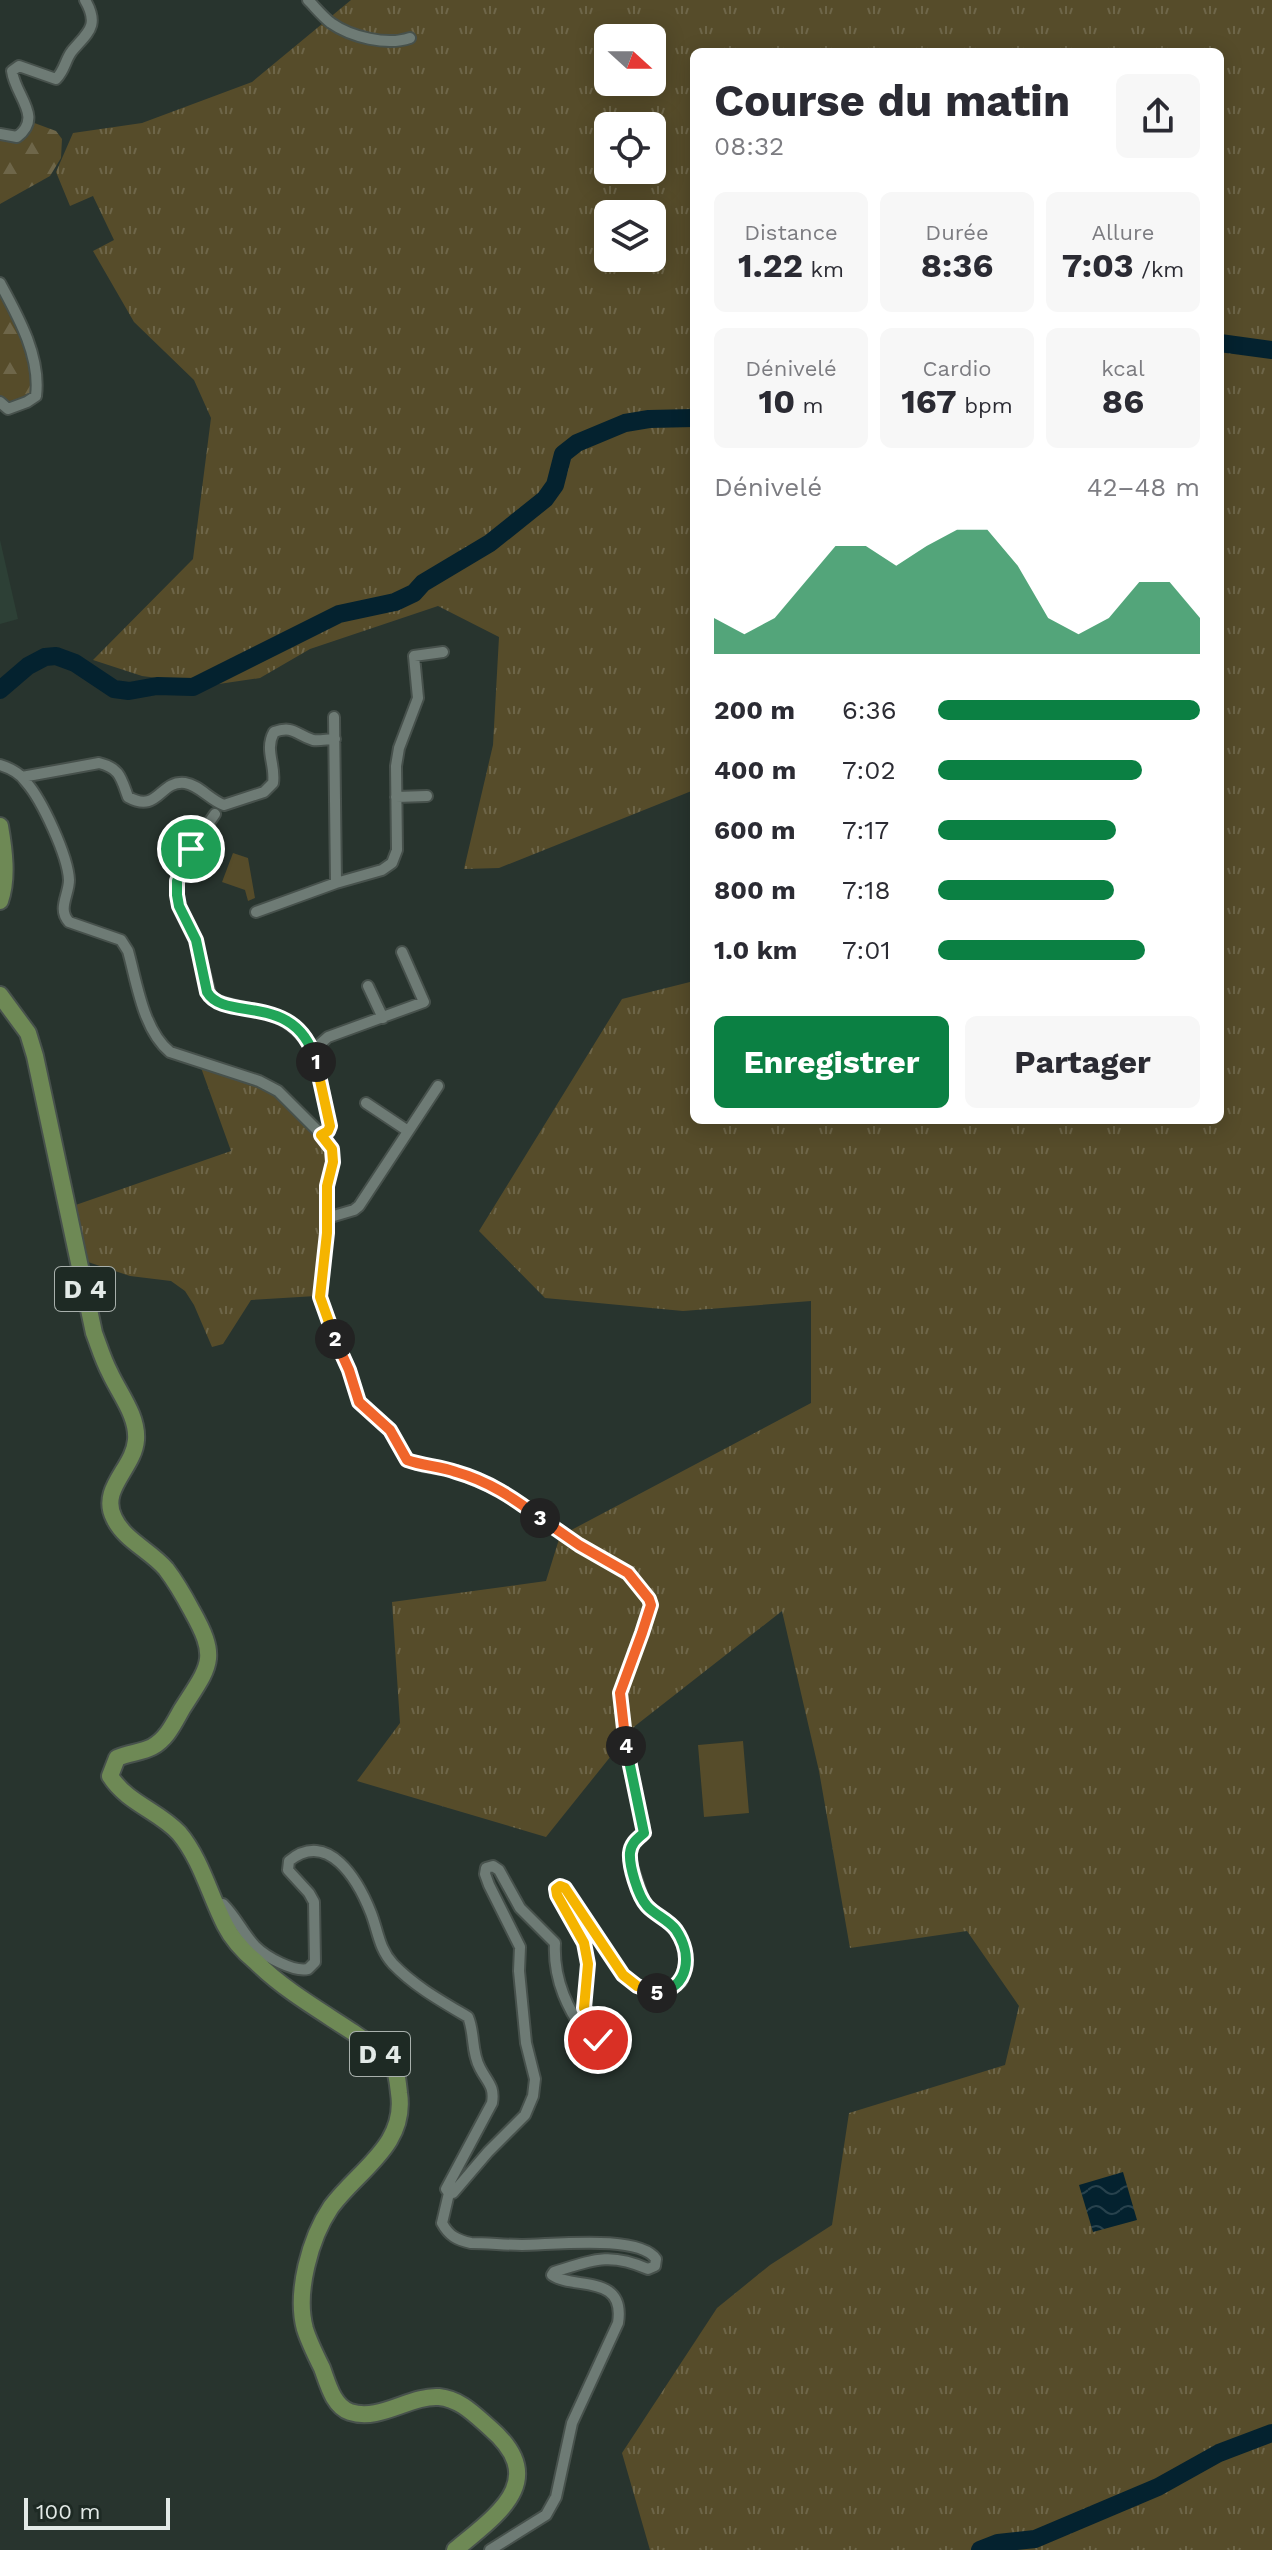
<!DOCTYPE html>
<html lang="fr">
<head>
<meta charset="utf-8">
<style>
  :root { --surface:#fff; --page:#f7f7f7; --text:#2b2b33; --muted:#7c7c81; --accent:#0b8043 }
  body { margin:0; font-family:"Work Sans",sans-serif; background:var(--page); color:var(--text); height:100vh; display:flex; flex-direction:column; font-size:30px; white-space:nowrap }
  * { box-sizing:border-box; margin:0 }
  p { font-size:26px; color:var(--muted) }
  .icon { flex:none; width:44px; height:44px; fill:none; stroke:currentColor; stroke-width:2; stroke-linecap:round; stroke-linejoin:round }
  .map { position:relative; flex:1; overflow:hidden }
  .panel { position:absolute; left:690px; top:48px; width:534px; height:1076px; display:flex; flex-direction:column; background:var(--surface); border-radius:12px; box-shadow:0 4px 20px #0003 }
  .panel>* { flex:none }
  .needle { width:52px; rotate:111deg }
  .fabs { position:absolute; left:594px; top:24px; display:grid; gap:16px }
  .fabs a { display:grid; place-items:center; width:72px; height:72px; border-radius:12px; background:var(--surface); box-shadow:0 4px 20px #0003; font-size:40px }
  .scale { position:absolute; left:24px; bottom:20px; width:146px; box-sizing:border-box; padding-left:8px; border:4px solid #e3eae7; border-top:0; font-size:22px; line-height:28px; white-space:nowrap; color:#e3eae7; -webkit-text-stroke:6px #1e2a24; paint-order:stroke }
  .pin { position:absolute; display:grid; place-items:center; width:68px; height:68px; color:#fff; margin:-34px; border:4px solid #fff; border-radius:50%; box-shadow:0 2px 8px #0007 }
  .km { position:absolute; width:40px; height:40px; margin:-20px; border-radius:50%; background:#222; color:#fff; font-size:22px; line-height:40px; text-align:center }
  .round { display:grid; place-items:center; flex:none; width:84px; height:84px; border-radius:12px; background:var(--page) }
  .summary { display:flex; align-items:center; justify-content:space-between; height:136px; padding:0 24px }
  h1 { font-size:44px; font-weight:700; line-height:60px }
  .metrics { display:grid; grid-template-columns:repeat(3,1fr); gap:12px; height:136px; padding:8px 24px }
  .metrics div { display:grid; align-content:center; border-radius:12px; background:var(--page); text-align:center }
  .metrics b { font-size:34px; font-weight:700 }
  .metrics small { font-size:22px; font-weight:400 }
  .metrics p { font-size:22px }
  .chart { height:224px; padding:16px 24px }
  .chart p { display:flex; justify-content:space-between }
  .chart svg { width:100%; height:144px; margin-top:8px; fill:var(--accent); opacity:.7 }
  .action { display:flex; gap:16px; margin-top:auto; padding:16px 24px }
  .action a { flex:1; height:92px; border-radius:12px; background:var(--accent); color:#fff; font-size:32px; font-weight:700; line-height:92px; text-align:center }
  .action a+a { background:var(--page); color:var(--text) }
  ul { padding:0 24px; list-style:none; font-size:26px }
  li { display:grid; grid-template-columns:128px 96px 1fr; align-items:center; height:60px }
  li i { height:20px; border-radius:10px; background:var(--accent) }
  .map>svg:first-child { display:block }
</style>
</head>
<body>
<div class="map">
<svg width="1272" height="2550" viewBox="0 0 1272 2550">
  <defs>
    <pattern id="grass-tufts" width="24" height="20" patternUnits="userSpaceOnUse" patternTransform="scale(2)"><rect width="24" height="20" fill="#564c2a"/><path d="M3 7l-1-3M5 7V3M7 7l1-3M15 17l-1-3M17 17v-4M19 17l1-3" fill="none" stroke="#6e6649"/></pattern>
    <pattern id="forest-firs" width="22" height="20" patternUnits="userSpaceOnUse" patternTransform="scale(2)"><rect width="22" height="20" fill="#564c2a"/><path d="M5 1l3.5 6h-7zM16 11l3.5 6h-7z" fill="#6e6649"/></pattern>
    <pattern id="water-waves" width="16" height="10" patternUnits="userSpaceOnUse" patternTransform="scale(2)"><rect width="16" height="10" fill="#04222f"/><path d="M0 5q4-4 8 0t8 0" fill="none" stroke="#28424d"/></pattern>
  </defs>
  <rect width="100%" height="100%" fill="#28342e"/>
  <path fill="#2d4036" d="M0,540L18,619L0,624Z"/>
  <path fill="url(#grass-tufts)" fill-rule="evenodd" d="M351,0H1272V2550H650L622,2453L717,2308L770,2265L832,2225L849,2113L1005,2065L1019,2006L967,1931L850,1948L819,1771L782,1611L635,1726L546,1837L357,1781L400,1723L392,1602L546,1581L560,1536L811,1403V1301L683,1311L545,1298L479,1231L622,999L694,981V1120H1220V52H694V790L499,868L464,869L493,745L499,637L438,606L310,649L260,678L212,685L142,676L93,660L193,559L211,418L194,380L134,322L93,251L114,240L93,196L70,206L56,172L73,133L142,123L252,82ZM608,38H652V82H608ZM608,126H652V170H608ZM608,214H652V258H608Z
    M200,1065L278,1091L332,1149L316,1296L251,1300L223,1344L212,1347L194,1305L185,1291L171,1281L130,1276L79,1259L67,1208L231,1151Z"/>
  <path fill="url(#forest-firs)" d="M29,121L56,131L62,139L61,158L50,176L0,204V137H17Z
    M0,283L30,348L36,396L8,409L0,402Z"/>
  <path fill="#564c2a" d="M233,853L248,858L255,898L248,901L245,890L222,882Z
    M743,1741L749,1813L704,1817L698,1745Z"/>
  <path fill="url(#water-waves)" d="M1123,2172L1137,2220L1093,2232L1079,2185Z"/>
  <g fill="none" stroke-linecap="round" stroke-linejoin="round">
    <path stroke="#04222f" stroke-width="18" d="M1220,343L1272,350
      M0,690L28,666L45,657L56,656L75,663L114,689L129,691L157,686L193,687L339,614L395,602L414,593L423,583L490,543L545,499L555,485L563,454L577,443L625,423L649,419L694,418
      M980,2550L998,2543L1035,2539L1158,2487L1219,2453L1272,2433"/>
    <defs>
      <path id="street" d="M308,0C315,7 322,16 331,23C351,37 387,46 410,38
        M0,134L17,137C44,117 15,96 12,71L19,66L56,79C65,70 65,60 72,51C88,32 100,26 85,0
        M0,283C18,316 41,357 36,396L27,402L8,409L0,402
        M334,717L336,883
        M0,765C10,768 20,773 26,782C42,800 68,856 69,880C69,895 57,909 69,922L121,940L128,951C137,983 143,1030 170,1052L259,1081L278,1091L327,1140L332,1149L333,1162L327,1186V1233L320,1297L349,1370L359,1402L390,1430L407,1460L423,1466L454,1471L504,1492L579,1545L628,1573L649,1599L651,1605L642,1633L620,1693L629,1767L644,1826V1833L634,1842L630,1851L631,1863L645,1905L675,1929L684,1947L687,1967L681,1982L667,1991L655,1993L637,1986L623,1975L565,1888L560,1886L556,1889L557,1895L584,1943L588,1964L584,2008L601,2034L598,2040H590C568,2011 553,1980 555,1943L520,1908L499,1870L493,1866L486,1868L485,1874L489,1885L520,1947L519,1971L526,2043L535,2079L533,2096L525,2115L488,2152L453,2193H449
        M22,777L99,763C120,768 121,778 128,797C159,814 159,780 185,783C199,785 210,800 224,805L264,792L273,783C276,765 264,750 274,732C294,725 296,735 313,740C319,741 328,739 335,739
        M396,797L427,796
        M215,814L191,849L177,881L179,906L196,940L211,998C228,1006 248,1007 266,1013C321,1030 319,1077 330,1126L328,1131L321,1135
        M256,912L336,883L382,870L392,863L397,850L396,766L399,748L418,698L414,656L443,652
        M368,986L383,1018
        M321,1066L320,1044L328,1037L424,1002L402,952
        M366,1103L408,1131
        M327,1218L354,1210L359,1206L438,1086
        M217,1906L223,1904C236,1917 243,1933 255,1946C266,1957 293,1972 308,1969L315,1962L314,1902L309,1893L288,1870L289,1861C328,1829 358,1880 371,1913C378,1931 379,1949 393,1964C414,1986 441,2001 468,2017C475,2033 471,2052 480,2068C487,2082 495,2086 492,2103L446,2189L449,2193L442,2223C449,2236 457,2240 471,2243C488,2243 505,2245 522,2245C551,2245 639,2234 656,2259L655,2266L648,2269C609,2252 593,2260 554,2272L552,2275C573,2290 626,2273 618,2323L572,2423L556,2497L546,2515L490,2550"/>
      <path id="primary" d="M0,826C4,849 8,879 0,901
        M0,995L28,1033L35,1056L94,1333C99,1346 103,1360 110,1373C119,1393 138,1416 136,1440C134,1468 99,1489 114,1518C124,1540 151,1551 166,1569C176,1582 184,1596 192,1611C219,1659 210,1665 182,1709C174,1723 167,1739 152,1747C143,1752 128,1753 117,1758L110,1776C127,1803 159,1811 179,1833C201,1859 210,1896 225,1925C232,1939 244,1952 256,1962C284,1990 321,2011 354,2033C365,2041 384,2052 392,2064C397,2071 398,2084 399,2093C407,2145 358,2170 331,2207C310,2238 295,2293 305,2329C309,2342 316,2356 322,2368C328,2384 333,2406 350,2412C380,2422 410,2395 439,2397C460,2399 474,2414 490,2428C550,2480 498,2514 455,2550"/>
    </defs>
    <use href="#street" stroke="#47514c" stroke-width="14"/>
    <use href="#primary" stroke="#47514c" stroke-width="20"/>
    <use href="#street" stroke="#6e7b75" stroke-width="10"/>
    <use href="#primary" stroke="#6e8955" stroke-width="16"/>
  </g>
  <g fill="none" stroke-linecap="round" stroke-linejoin="round">
    <defs>
      <path id="split-1" d="M191,849L177,881V895L179,906L196,940L207,992C225,1023 296,990 316,1062"/>
      <path id="split-2" d="M316,1062L330,1126L328,1131L321,1135L332,1149L333,1162L327,1186V1233L320,1297L335,1339"/>
      <path id="split-3" d="M335,1339L349,1370L359,1402L390,1430L407,1460C423,1466 440,1466 456,1472C488,1481 514,1498 540,1518"/>
      <path id="split-4" d="M540,1518L579,1545L628,1573L649,1599L651,1605L642,1633L620,1693L626,1746"/>
      <path id="split-5" d="M626,1746L644,1833C637,1839 631,1843 630,1853C629,1866 638,1896 647,1906C655,1915 669,1920 676,1930C693,1955 689,1988 657,1993"/>
      <path id="split-6" d="M598,2040L601,2034L584,2008L588,1964L584,1943L557,1895L556,1889L560,1886L565,1888L623,1975L637,1986L657,1993"/>
    </defs>
    <use href="#split-1" stroke="#fff" stroke-width="16"/>
    <use href="#split-2" stroke="#fff" stroke-width="16"/>
    <use href="#split-3" stroke="#fff" stroke-width="16"/>
    <use href="#split-4" stroke="#fff" stroke-width="16"/>
    <use href="#split-5" stroke="#fff" stroke-width="16"/>
    <use href="#split-6" stroke="#fff" stroke-width="16"/>
    <use href="#split-1" stroke="#22a559" stroke-width="10"/>
    <use href="#split-2" stroke="#f5b400" stroke-width="10"/>
    <use href="#split-3" stroke="#f0652b" stroke-width="10"/>
    <use href="#split-4" stroke="#f0652b" stroke-width="10"/>
    <use href="#split-5" stroke="#22a559" stroke-width="10"/>
    <use href="#split-6" stroke="#f5b400" stroke-width="10"/>
  </g>
  <g text-anchor="middle" stroke-width="6" stroke-linejoin="round" paint-order="stroke">
    <g fill="#1e2a24" stroke="#a8b0ac" stroke-width="2">
      <rect x="55" y="1267" width="60" height="44" rx="6"/>
      <rect x="350" y="2032" width="60" height="44" rx="6"/>
    </g>
    <g font-size="26" font-weight="bold" fill="#e3eae7">
      <text x="85" y="1298">D 4</text>
      <text x="380" y="2063">D 4</text>
    </g>
  </g>
</svg>
<div class="fabs">
<a><svg class="needle" viewBox="-14 -14 28 28"><path d="M0-13l5 13h-10z" fill="#e53935"/><path d="M0 13l5-13h-10z" fill="#7c7c81"/></svg></a>
<a><svg class="icon" aria-label="locate" viewBox="0 0 24 24"><circle cx="12" cy="12" r="6"/><path d="M12 2v4M12 18v4M2 12h4M18 12h4"/></svg></a>
<a><svg class="icon" aria-label="layers" viewBox="0 0 24 24"><path d="M12 4l9 5-9 5-9-5zM3 14l9 5 9-5"/></svg></a>
</div>
<div class="scale">100 m</div>
<div class="pin" style="left:191px;top:849px;background:#1e9e55"><svg class="icon" aria-label="arrive" viewBox="0 0 24 24"><path d="M6 21V4h12l-3 4 3 4H6"/></svg></div>
<div class="pin" style="left:598px;top:2040px;background:#d93025"><svg class="icon" aria-label="check" viewBox="0 0 24 24"><path d="M5 12l5 5 9-10"/></svg></div>
<b class="km" style="left:316px;top:1062px">1</b>
<b class="km" style="left:335px;top:1339px">2</b>
<b class="km" style="left:540px;top:1518px">3</b>
<b class="km" style="left:626px;top:1746px">4</b>
<b class="km" style="left:657px;top:1993px">5</b>
<section class="panel">
<div class="summary"><div><h1>Course du matin</h1><p>08:32</p></div><a class="round"><svg class="icon" aria-label="share" viewBox="0 0 24 24"><path d="M12 15V3M7 8l5-5 5 5M5 13v7h14v-7"/></svg></a></div>
<div class="metrics">
<div><p>Distance</p><b>1.22<small> km</small></b></div>
<div><p>Durée</p><b>8:36</b></div>
<div><p>Allure</p><b>7:03<small> /km</small></b></div>
</div>
<div class="metrics">
<div><p>Dénivelé</p><b>10<small> m</small></b></div>
<div><p>Cardio</p><b>167<small> bpm</small></b></div>
<div><p>kcal</p><b>86</b></div>
</div>
<div class="chart"><p><span>Dénivelé</span>42–48 m</p>
<svg viewBox="0 0 160 44" preserveAspectRatio="none"><path d="M0 44V33L10 38L20 33L30 22L40 11L50 11L60 17L70 11L80 6L90 6L100 17L110 33L120 38L130 33L140 22L150 22L160 33V44z"/></svg>
</div>
<ul>
<li><b>200 m</b>6:36<i style="width:100%"></i></li>
<li><b>400 m</b>7:02<i style="width:78%"></i></li>
<li><b>600 m</b>7:17<i style="width:68%"></i></li>
<li><b>800 m</b>7:18<i style="width:67%"></i></li>
<li><b>1.0 km</b>7:01<i style="width:79%"></i></li>
</ul>
<div class="action"><a>Enregistrer</a><a>Partager</a></div>
</section>
</div>
</body>
</html>
